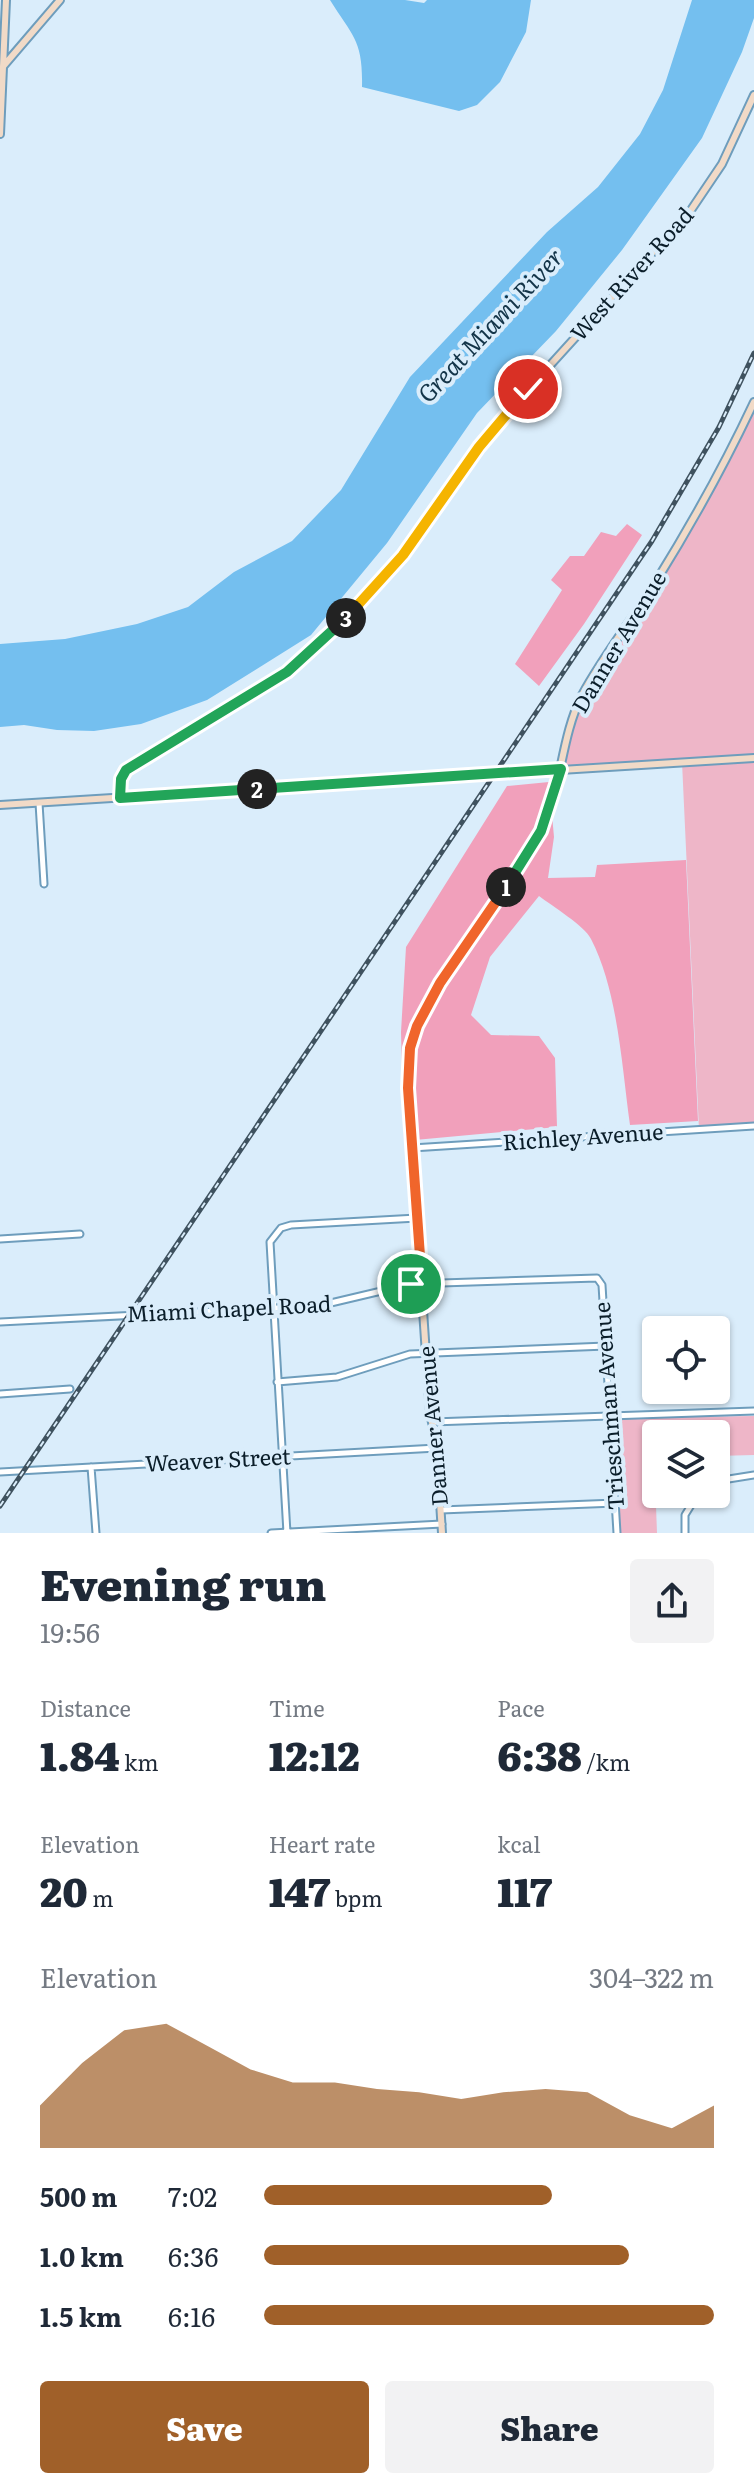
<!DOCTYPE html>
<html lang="en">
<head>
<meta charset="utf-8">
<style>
  :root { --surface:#fff; --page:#f2f2f3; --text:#1f2937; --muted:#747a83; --accent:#a06029 }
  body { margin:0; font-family:Literata,serif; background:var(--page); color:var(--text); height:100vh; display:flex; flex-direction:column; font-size:30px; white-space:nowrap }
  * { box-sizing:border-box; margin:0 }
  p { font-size:26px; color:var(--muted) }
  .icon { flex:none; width:44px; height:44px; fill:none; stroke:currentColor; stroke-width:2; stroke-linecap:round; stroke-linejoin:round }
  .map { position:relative; height:1533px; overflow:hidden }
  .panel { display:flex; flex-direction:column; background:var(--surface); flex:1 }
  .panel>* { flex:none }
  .buttons { position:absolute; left:642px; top:1316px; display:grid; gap:16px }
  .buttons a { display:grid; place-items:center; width:88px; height:88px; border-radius:8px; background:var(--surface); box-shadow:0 2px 6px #0004; font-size:40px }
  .pin { position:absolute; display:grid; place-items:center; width:68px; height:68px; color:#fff; margin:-34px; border:4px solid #fff; border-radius:50%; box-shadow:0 2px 8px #0007 }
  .km { position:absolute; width:40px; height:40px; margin:-20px; border-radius:50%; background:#222; color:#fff; font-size:22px; line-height:40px; text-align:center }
  .round { display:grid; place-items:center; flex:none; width:84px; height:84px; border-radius:8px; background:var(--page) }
  .summary { display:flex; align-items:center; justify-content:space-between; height:136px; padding:0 40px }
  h1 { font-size:44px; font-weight:800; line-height:60px }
  .stats { display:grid; grid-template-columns:repeat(3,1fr); gap:12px; height:136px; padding:8px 40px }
  .stats div { display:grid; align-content:center }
  .stats b { font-size:40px; font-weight:800 }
  .stats small { font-size:22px; font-weight:400 }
  .stats p { font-size:22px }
  .chart { height:224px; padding:16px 40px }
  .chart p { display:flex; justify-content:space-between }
  .chart svg { width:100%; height:144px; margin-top:8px; fill:var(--accent); opacity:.7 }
  .button { display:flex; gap:16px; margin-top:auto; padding:16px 40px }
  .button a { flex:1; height:92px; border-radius:8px; background:var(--accent); color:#fff; font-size:32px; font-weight:800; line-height:92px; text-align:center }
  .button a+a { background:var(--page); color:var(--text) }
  ul { padding:0 40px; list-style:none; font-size:26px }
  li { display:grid; grid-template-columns:128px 96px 1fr; align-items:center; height:60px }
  li i { height:20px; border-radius:10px; background:var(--accent) }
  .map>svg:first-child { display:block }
</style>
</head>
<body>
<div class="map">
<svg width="754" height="1533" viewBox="0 0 754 1533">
  <rect width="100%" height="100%" fill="#daedfb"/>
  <path fill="#eeb6c8" d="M754,402V1126L699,1130L682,762L561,769L569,730L584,692L655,584Z
    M754,1416V1455L716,1456V1434H656V1494H667L656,1506L657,1533H618L617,1418Z"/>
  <path fill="#f1a0bb" d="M627,524L642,535L584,624L539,686L515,664L562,590L551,580L570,556H584L601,532L616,536Z
    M549,782L554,837L548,878L595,877L597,865L686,860L698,1121L630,1125C622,1068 618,991 591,939C585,926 552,906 539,896L490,957L471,1015L491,1035L539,1036L555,1058L557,1127L404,1141L401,1032L406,947L507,786Z"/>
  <path fill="#74bfef" d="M330,0H405L424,3L427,0H531L526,32L500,82L477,105L459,111L362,87C363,40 353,37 330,0Z
    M692,0H754V18L742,52L702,138L622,250L556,331L477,413L387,543L311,635L207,700L141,724L94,731L57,730L24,725L0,727V644L65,639L137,624L188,607L234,572L292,541L341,490L410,377L547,232L598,187L640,134L663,90Z"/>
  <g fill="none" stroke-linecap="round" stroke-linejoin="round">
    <defs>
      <path id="street" d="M39,803L44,884
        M412,1148L754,1126
        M0,1239L80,1234
        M0,1322L318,1306L411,1284L597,1278L602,1285L617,1533
        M277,1382L337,1377L410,1354L606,1346
        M0,1394L70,1389
        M433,1422L754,1411
        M91,1467L96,1533
        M0,1472L437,1448
        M716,1481L754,1475
        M441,1510L616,1503
        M271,1533L442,1524
        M287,1533L270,1242L281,1228L291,1225L417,1218
        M685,1533V1515L698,1494"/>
      <path id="secondary" d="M0,70L60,0
        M0,134L6,0
        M120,798V784L126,770L278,678L334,631L403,555L457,476L504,416L691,210L722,164L754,95
        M0,805L754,758
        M442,1533L436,1439L430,1414L408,1088C407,988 497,917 540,834C562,790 560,739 582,695C603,656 631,621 655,583C691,525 725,464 754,402"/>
    </defs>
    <use href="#street" stroke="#6e9dbc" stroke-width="9"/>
    <use href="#secondary" stroke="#6e9dbc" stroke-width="10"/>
    <use href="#street" stroke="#fff" stroke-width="5"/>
    <use href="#secondary" stroke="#f1dac7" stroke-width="6"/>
    <defs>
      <path id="rail" d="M0,1506L652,541L719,427L754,353"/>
    </defs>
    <use href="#rail" stroke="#3f525f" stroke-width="5"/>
    <use href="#rail" stroke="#daedfb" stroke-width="2" stroke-dasharray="6" stroke-linecap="butt"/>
  </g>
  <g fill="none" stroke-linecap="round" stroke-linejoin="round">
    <defs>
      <path id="split-1" d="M411,1284H422L408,1088L410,1048L417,1026L440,983L506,887"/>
      <path id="split-2" d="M257,789L561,769L541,831L506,887"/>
      <path id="split-3" d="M257,789L120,798L121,779L126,770L287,672L346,618"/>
      <path id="split-4" d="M346,618L403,555L479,447L528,389"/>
    </defs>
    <use href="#split-1" stroke="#fff" stroke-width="16"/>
    <use href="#split-2" stroke="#fff" stroke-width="16"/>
    <use href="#split-3" stroke="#fff" stroke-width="16"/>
    <use href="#split-4" stroke="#fff" stroke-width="16"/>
    <use href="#split-1" stroke="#f0652b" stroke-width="10"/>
    <use href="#split-2" stroke="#22a559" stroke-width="10"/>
    <use href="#split-3" stroke="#22a559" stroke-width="10"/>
    <use href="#split-4" stroke="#f5b400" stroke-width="10"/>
  </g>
  <g text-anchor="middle" stroke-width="8" stroke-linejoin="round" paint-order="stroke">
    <g font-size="22" fill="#0b1e2a" stroke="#daedfb">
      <text transform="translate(632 274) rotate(-48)" y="8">West River Road</text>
      <text transform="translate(619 642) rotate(-59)" y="8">Danner Avenue</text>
      <text transform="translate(583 1137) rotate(-4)" y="8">Richley Avenue</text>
      <text transform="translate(229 1309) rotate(-3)" y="8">Miami Chapel Road</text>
      <text transform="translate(609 1406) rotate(-94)" y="8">Trieschman Avenue</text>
      <text transform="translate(433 1426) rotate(-95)" y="8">Danner Avenue</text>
      <text transform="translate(218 1460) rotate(-3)" y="8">Weaver Street</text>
    </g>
    <g font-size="24" font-style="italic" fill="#133448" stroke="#daedfb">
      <text transform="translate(491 326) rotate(-47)" y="8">Great Miami River</text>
    </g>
  </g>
</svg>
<div class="buttons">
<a><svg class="icon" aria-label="locate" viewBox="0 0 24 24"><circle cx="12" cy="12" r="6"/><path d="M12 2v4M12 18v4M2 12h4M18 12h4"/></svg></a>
<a><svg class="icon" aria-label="layers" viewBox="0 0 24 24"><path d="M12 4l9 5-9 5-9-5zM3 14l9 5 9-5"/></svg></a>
</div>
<div class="pin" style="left:411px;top:1284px;background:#1e9e55"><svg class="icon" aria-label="arrive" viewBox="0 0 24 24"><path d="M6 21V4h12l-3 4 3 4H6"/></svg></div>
<div class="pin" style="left:528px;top:389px;background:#d93025"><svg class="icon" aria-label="check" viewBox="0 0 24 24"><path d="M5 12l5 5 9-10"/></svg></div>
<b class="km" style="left:506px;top:887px">1</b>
<b class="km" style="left:257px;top:789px">2</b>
<b class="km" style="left:346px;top:618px">3</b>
</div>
<section class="panel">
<div class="summary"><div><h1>Evening run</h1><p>19:56</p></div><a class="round"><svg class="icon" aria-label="share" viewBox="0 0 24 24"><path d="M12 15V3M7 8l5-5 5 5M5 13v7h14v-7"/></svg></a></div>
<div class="stats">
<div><p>Distance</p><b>1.84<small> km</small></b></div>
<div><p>Time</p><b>12:12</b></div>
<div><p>Pace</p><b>6:38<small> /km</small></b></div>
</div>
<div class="stats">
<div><p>Elevation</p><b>20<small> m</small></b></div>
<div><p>Heart rate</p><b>147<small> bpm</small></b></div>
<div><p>kcal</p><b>117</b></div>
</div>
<div class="chart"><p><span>Elevation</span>304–322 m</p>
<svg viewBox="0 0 160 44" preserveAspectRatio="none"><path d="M0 44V31L10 18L20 8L30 6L40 13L50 20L60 24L70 24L80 26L90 27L100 29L110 27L120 26L130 27L140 34L150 38L160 31V44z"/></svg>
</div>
<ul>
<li><b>500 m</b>7:02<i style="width:64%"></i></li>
<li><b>1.0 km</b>6:36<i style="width:81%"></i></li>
<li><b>1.5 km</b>6:16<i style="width:100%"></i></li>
</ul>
<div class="button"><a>Save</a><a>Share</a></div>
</section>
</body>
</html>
